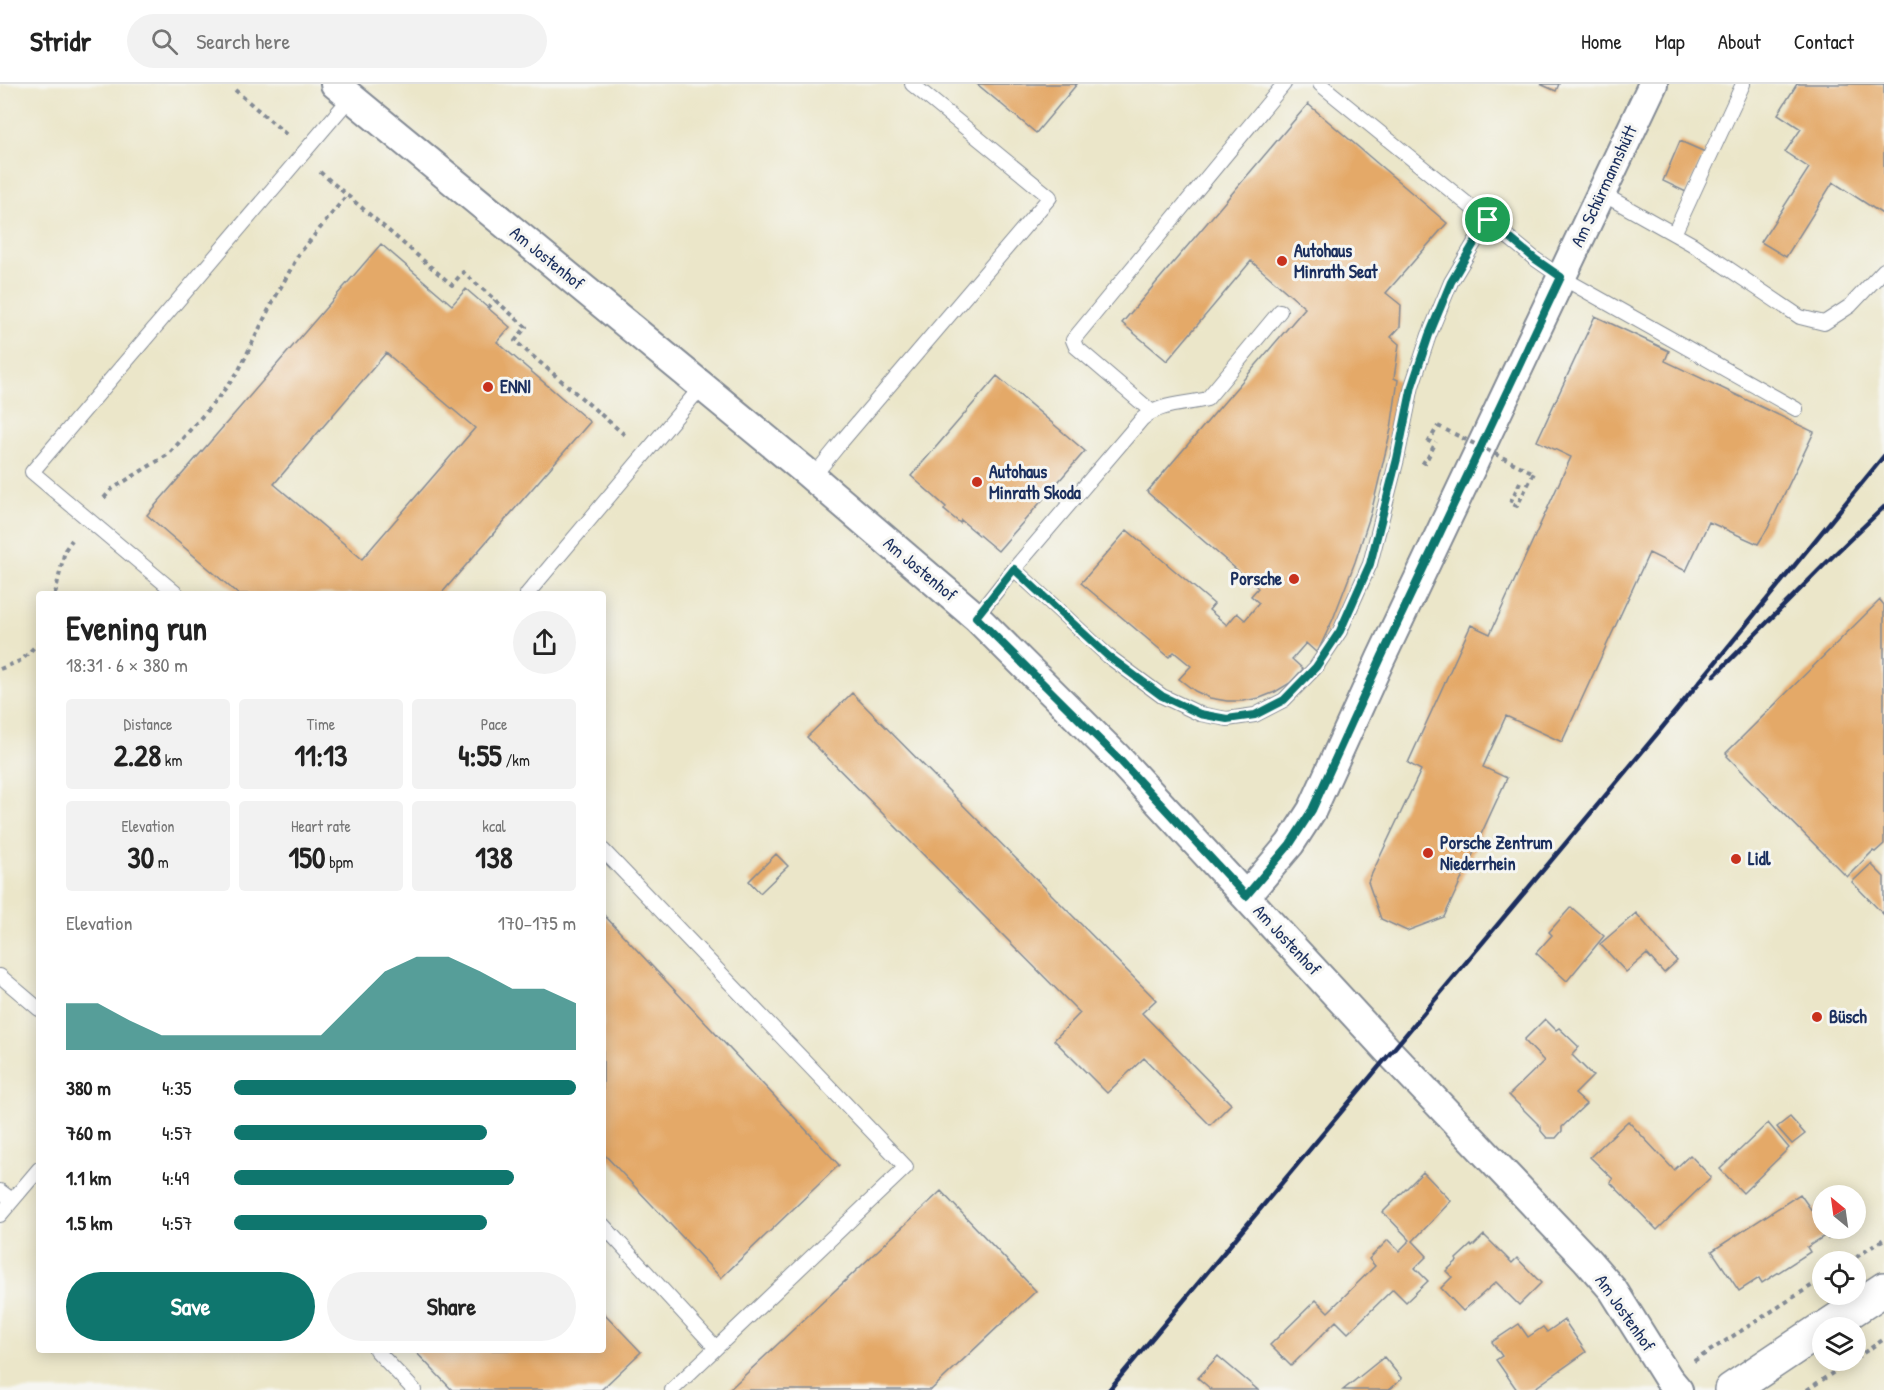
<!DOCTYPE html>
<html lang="en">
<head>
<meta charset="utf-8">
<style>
  :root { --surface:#fff; --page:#f2f2f2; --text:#222; --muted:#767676; --line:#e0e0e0; --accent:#0f766e }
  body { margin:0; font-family:"Patrick Hand",sans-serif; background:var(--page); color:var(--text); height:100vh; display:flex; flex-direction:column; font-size:22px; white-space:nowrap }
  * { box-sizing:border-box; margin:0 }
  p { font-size:20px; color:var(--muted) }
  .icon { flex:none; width:33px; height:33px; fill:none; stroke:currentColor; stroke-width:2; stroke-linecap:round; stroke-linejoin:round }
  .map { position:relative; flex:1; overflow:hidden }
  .drawer { position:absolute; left:36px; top:507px; width:570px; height:762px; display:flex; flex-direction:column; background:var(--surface); border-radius:6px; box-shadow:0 3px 15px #0003 }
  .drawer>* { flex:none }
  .needle { width:39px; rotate:331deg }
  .controls { position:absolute; left:1812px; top:1101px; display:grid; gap:12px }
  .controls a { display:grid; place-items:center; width:54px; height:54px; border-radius:50%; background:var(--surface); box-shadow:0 3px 15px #0003; font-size:30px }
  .pin { position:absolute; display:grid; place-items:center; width:51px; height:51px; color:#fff; margin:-26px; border:3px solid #fff; border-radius:50%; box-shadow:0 2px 6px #0007 }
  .round { display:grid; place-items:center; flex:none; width:63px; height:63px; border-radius:32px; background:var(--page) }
  .headline { display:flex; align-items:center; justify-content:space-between; height:102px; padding:0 30px }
  h1 { font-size:33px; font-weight:700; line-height:45px }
  .figures { display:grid; grid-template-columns:repeat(3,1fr); gap:9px; height:102px; padding:6px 30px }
  .figures div { display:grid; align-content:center; border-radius:6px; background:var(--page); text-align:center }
  .figures b { font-size:30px; font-weight:700 }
  .figures small { font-size:16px; font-weight:400 }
  .figures p { font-size:16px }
  .chart { height:168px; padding:12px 30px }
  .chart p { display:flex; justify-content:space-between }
  .chart svg { width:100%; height:108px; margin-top:6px; fill:var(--accent); opacity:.7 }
  .primary-button { display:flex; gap:12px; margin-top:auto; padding:12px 30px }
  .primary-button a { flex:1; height:69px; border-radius:36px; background:var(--accent); color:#fff; font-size:24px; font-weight:700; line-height:69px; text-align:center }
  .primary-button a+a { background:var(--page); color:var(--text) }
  ul { padding:0 30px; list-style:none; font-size:20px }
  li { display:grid; grid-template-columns:96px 72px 1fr; align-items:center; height:45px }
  li i { height:15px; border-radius:8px; background:var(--accent) }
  header { display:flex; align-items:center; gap:36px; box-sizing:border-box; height:84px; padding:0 30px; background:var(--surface); border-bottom:2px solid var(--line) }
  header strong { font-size:28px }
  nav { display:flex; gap:33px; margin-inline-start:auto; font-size:21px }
  .search { width:420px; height:54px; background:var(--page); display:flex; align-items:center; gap:15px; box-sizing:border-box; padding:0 21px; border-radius:33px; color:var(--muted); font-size:22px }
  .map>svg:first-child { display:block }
</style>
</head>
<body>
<header>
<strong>Stridr</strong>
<div class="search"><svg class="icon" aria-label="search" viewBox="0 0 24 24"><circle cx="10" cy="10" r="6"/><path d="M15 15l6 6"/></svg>Search here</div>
<nav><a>Home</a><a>Map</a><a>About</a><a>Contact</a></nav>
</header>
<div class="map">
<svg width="1884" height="1306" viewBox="0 0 1884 1306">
  <rect width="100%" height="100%" fill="#f6f6f2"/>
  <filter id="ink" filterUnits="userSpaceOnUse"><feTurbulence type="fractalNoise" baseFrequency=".0167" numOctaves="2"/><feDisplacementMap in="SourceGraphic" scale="12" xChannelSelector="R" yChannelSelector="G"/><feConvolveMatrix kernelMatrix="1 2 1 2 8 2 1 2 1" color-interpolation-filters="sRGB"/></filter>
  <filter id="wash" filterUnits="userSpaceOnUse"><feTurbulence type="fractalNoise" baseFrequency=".008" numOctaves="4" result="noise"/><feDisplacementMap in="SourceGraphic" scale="24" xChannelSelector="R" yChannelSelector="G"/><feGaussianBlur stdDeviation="1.35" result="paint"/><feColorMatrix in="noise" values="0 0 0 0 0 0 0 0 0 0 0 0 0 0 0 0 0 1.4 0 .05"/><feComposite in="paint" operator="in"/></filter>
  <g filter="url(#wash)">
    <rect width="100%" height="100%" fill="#ebe6c9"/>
    <g id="blocks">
      <path fill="#e4a968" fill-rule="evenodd" d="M977,0H1077L1036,49Z
        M1540,0H1559L1556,7Z
        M1797,0H1884V131L1833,98L1786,173L1761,158L1809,84L1785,68L1801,45L1778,30Z
        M1308,20L1447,139L1386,209L1401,221L1400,243L1391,253L1399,260L1394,294L1398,296L1391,345L1371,429L1355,478L1333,535L1317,569L1306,559L1292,575L1303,585L1290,599L1275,608L1260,614L1243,617H1227L1210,614L1195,607L1179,595L1191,582L1174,568L1169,573L1081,499L1127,446L1214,520L1209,526L1227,541L1237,529L1245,536L1259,519L1251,512L1258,504L1147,408L1305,224L1251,177L1167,277L1122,239Z
        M1680,57L1705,68L1686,108L1663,97Z
        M381,160L452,221L466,205L510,243L497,258L590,338L441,510H238L147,431ZM386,269L475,344L362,475L274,400Z
        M1595,232L1669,267L1665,277L1814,348L1768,444L1758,460L1709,438L1686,487L1649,469L1562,658L1506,632L1483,683L1507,694L1478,757H1479L1444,833L1407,847L1381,835L1368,798L1421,686L1408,679L1471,541L1490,550L1571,373L1537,357Z
        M997,292L1085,367L998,467L961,436L960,439L944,426L946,423L911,392Z
        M1880,516L1884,521V760L1875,768L1873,767L1847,793L1727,672L1728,671L1726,669Z
        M852,609L1156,916L1142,929L1231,1020L1210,1041L1144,974L1107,1009L1054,956L1080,929L807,653Z
        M776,770L788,782L760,809L749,797Z
        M1871,780L1884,793V831L1852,798Z
        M1571,823L1604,852L1567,897L1536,869L1552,851L1549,848Z
        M1636,829L1677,877L1664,889L1647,870L1626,888L1600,860Z
        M603,830L839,1081L721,1194L603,1069Z
        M1545,935L1556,946L1559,944L1579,963L1572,971L1593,992L1575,1010L1586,1020L1562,1043V1047L1556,1054H1547L1541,1047V1043L1509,1011L1544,977L1524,956Z
        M1790,1033L1805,1050L1792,1060L1777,1043Z
        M1628,1037L1674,1086L1690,1071L1711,1093L1657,1146L1610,1098L1613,1095L1590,1073Z
        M1768,1039L1789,1064L1743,1109L1720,1085Z
        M1423,1088L1451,1117L1413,1157L1427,1172L1415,1184L1428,1197L1406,1218L1393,1205L1348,1249L1336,1237L1291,1282L1270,1261L1316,1216L1328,1228L1375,1182L1369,1175L1388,1156L1399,1167L1410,1156L1383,1128Z
        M941,1107L1036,1207L931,1306H729Z
        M1800,1110L1812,1127L1822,1120V1144H1843L1828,1155L1826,1151L1807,1163L1810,1168L1762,1199L1759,1194L1739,1207L1712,1167Z
        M1484,1151L1512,1179L1517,1174L1541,1199L1519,1221L1496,1198L1463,1227L1441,1204L1452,1193L1446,1187L1457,1177L1456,1175L1471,1161L1472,1163Z
        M603,1228L641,1268L601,1306H452L414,1266H603Z
        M1564,1236L1586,1268L1532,1306H1517L1496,1276L1502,1272L1492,1258L1519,1240L1528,1253L1543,1243L1547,1248Z
        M1218,1272L1219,1273L1258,1306H1212L1198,1294Z
        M1384,1273L1402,1295L1389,1306H1343Z"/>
    </g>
  </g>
  <g filter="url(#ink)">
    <use href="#blocks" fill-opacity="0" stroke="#838a94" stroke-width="1.5"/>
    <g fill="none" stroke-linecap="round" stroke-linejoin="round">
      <defs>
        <path id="lane" d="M1320,0L1535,175L1561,193L1796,325
          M1601,109L1692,160L1800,233L1824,239L1850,222L1884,186
          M1674,150L1743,0
          M1151,327L1076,263L1073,256L1284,0
          M812,394L842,357L1050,113L912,0
          M1014,485L1108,572L1162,612L1200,630L1227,635L1255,631L1284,616L1316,583L1340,547L1370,480L1397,375L1412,302L1429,251L1451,198L1488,136
          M177,510L32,388L351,13
          M527,510L702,302
          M976,533L1014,485L1142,335C1160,319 1184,321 1207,315L1280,227
          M603,766L906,1083L672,1306
          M0,892L39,925
          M0,1107L12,1116
          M0,1131L39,1085
          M603,1141L716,1264
          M376,1266L414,1306"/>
        <path id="street" d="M335,0L804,386L976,533L1117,673L1391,970L1586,1175L1613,1206L1668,1294L1678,1306
          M1246,812L1290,760L1312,726L1381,574L1653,0"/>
        <path id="secondary" d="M1825,1244L1884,1205
          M1731,1306L1822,1245"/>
      </defs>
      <use href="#lane" stroke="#838a94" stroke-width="16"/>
      <use href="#street" stroke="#838a94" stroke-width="32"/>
      <use href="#secondary" stroke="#838a94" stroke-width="36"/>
      <path stroke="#838a94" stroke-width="4" stroke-dasharray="4.5 4.5" stroke-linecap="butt" d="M235,6L287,51
        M320,88L452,201L463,188L526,243L515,257L626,352
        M488,224L495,216
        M1428,359L1438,342
        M1422,377L1425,379L1436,358
        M1520,398L1510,419L1517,422L1534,389
        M104,414L112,405L169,370L218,314L238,288L270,223L299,170L347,111
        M55,510L65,466L72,456
        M0,585L22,576L39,558
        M1849,1178L1884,1155
        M1856,1274L1884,1255
        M1694,1277L1822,1195
        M1807,1306L1852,1276"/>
      <use href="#lane" stroke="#fff" stroke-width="14"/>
      <use href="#street" stroke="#fff" stroke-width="28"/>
      <use href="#secondary" stroke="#fff" stroke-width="33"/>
      <path stroke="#1b2f5e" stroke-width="4.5" d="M1714,592L1835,470L1884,423
        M1109,1306L1661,645L1884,372"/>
      <path stroke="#838a94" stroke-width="4" stroke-dasharray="4.5 4.5" stroke-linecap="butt" d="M1438,342L1534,389"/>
    </g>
  </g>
  <g fill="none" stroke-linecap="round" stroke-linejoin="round" filter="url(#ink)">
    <defs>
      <path id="route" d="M1488,136L1535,175L1561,193L1381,574L1312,726L1290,760L1246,812L1117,673L976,533L1014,485L1108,572L1162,612L1200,630L1227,635L1255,631L1284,616L1316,583L1340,547L1370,480L1397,375L1412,302L1429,251L1451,198Z"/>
    </defs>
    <use href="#route" stroke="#fff" stroke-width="12"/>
    <use href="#route" stroke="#0f766e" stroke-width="8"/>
  </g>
  <g fill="#c8321e" stroke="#f6f6f2" stroke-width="2">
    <circle cx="1282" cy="177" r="6"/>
    <circle cx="488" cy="303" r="6"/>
    <circle cx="977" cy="398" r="6"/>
    <circle cx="1294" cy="495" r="6"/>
    <circle cx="1428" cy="769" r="6"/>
    <circle cx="1736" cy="775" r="6"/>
    <circle cx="1817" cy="933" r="6"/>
  </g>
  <g text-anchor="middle" stroke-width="6" stroke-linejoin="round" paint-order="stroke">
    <g font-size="18" fill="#1b2f5e" stroke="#f6f6f2">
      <text transform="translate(1604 102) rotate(-65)" y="6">Am Schürmannshütt</text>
      <text transform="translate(547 174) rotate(39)" y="6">Am Jostenhof</text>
      <text transform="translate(920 485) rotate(40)" y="6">Am Jostenhof</text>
      <text transform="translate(1287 856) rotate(47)" y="6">Am Jostenhof</text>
      <text transform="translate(1625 1229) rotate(55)" y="6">Am Jostenhof</text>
    </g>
    <g font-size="18" font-weight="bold" fill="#1b2f5e" stroke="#f6f6f2" text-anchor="start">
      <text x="1294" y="173">Autohaus<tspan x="1294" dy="21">Minrath Seat</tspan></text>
      <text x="500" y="309">ENNI</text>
      <text x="989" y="394">Autohaus<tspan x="989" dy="21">Minrath Skoda</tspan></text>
      <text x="1282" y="501" text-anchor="end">Porsche</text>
      <text x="1440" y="765">Porsche Zentrum<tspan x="1440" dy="21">Niederrhein</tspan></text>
      <text x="1748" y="781">Lidl</text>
      <text x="1829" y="939">Büsch</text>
    </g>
  </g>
</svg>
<div class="controls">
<a><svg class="needle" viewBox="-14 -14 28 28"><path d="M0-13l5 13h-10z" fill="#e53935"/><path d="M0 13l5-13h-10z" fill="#767676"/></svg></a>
<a><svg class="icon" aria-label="locate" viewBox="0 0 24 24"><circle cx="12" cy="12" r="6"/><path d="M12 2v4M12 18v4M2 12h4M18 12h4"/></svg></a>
<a><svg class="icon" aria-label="layers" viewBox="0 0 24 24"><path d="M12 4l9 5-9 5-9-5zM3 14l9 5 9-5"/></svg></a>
</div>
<div class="pin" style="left:1488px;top:136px;background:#1e9e55"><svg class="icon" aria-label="arrive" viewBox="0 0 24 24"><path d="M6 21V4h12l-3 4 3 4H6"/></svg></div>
<section class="drawer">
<div class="headline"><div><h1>Evening run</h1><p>18:31 · 6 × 380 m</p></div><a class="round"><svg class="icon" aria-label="share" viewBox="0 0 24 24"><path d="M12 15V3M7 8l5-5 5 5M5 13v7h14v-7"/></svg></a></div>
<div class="figures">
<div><p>Distance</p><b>2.28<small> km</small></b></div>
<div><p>Time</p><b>11:13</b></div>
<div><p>Pace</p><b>4:55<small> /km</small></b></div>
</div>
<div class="figures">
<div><p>Elevation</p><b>30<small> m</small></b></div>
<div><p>Heart rate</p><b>150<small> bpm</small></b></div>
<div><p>kcal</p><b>138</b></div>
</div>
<div class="chart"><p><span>Elevation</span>170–175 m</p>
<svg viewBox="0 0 160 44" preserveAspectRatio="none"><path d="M0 44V25L10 25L20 32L30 38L40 38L50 38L60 38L70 38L80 38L90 25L100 12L110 6L120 6L130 12L140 19L150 19L160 25V44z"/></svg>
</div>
<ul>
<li><b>380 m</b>4:35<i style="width:100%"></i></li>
<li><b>760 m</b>4:57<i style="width:74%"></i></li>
<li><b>1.1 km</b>4:49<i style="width:82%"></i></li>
<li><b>1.5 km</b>4:57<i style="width:74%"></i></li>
</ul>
<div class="primary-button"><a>Save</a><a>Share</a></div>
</section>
</div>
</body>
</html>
